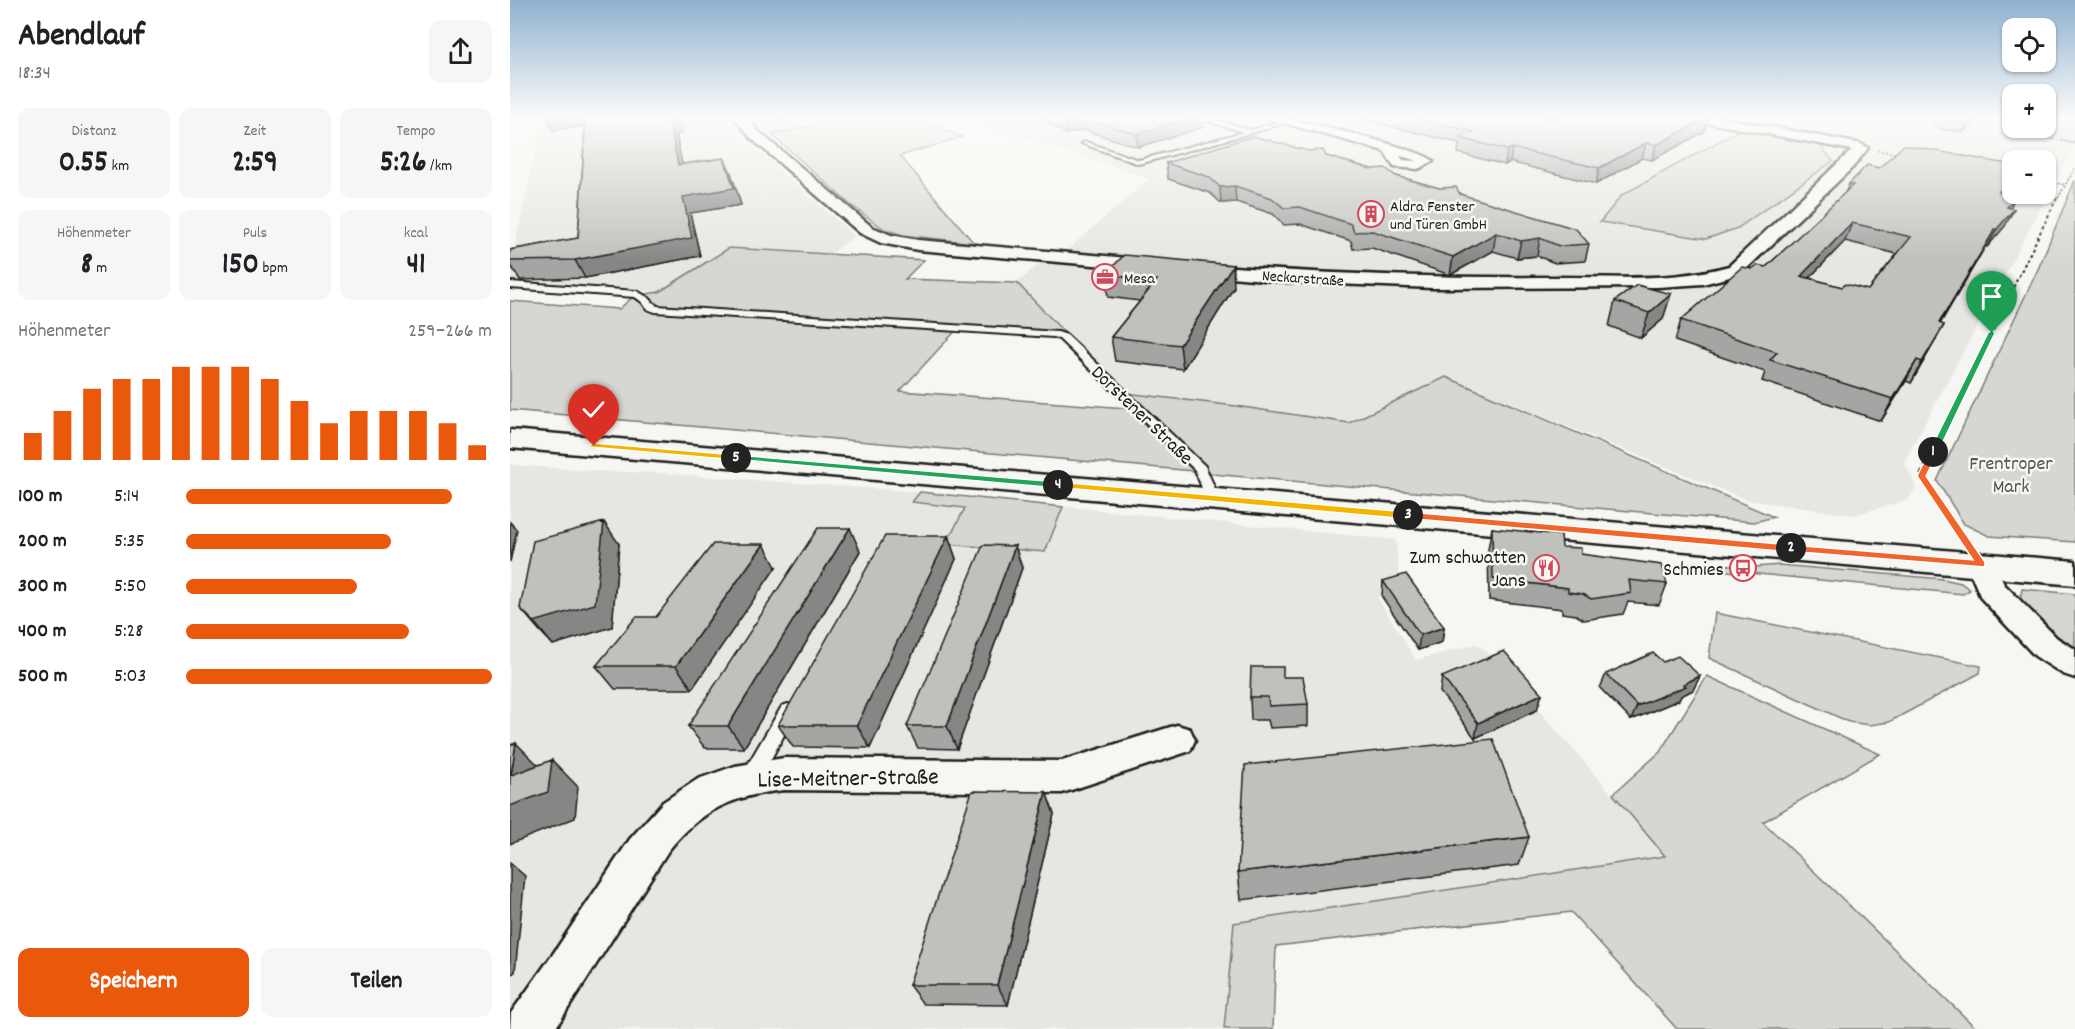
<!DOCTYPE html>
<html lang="de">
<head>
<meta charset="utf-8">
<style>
  :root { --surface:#fff; --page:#f6f6f6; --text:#202124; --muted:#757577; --accent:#ea580c }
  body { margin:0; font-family:Dekko,sans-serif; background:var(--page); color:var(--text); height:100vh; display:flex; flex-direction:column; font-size:22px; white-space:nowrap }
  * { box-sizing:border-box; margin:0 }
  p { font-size:20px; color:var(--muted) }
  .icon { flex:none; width:33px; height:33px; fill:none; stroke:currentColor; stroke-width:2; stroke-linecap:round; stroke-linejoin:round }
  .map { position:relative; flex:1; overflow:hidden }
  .drawer { display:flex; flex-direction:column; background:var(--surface); width:510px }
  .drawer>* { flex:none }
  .buttons { position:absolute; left:1492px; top:18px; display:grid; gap:12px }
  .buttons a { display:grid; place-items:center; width:54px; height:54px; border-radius:12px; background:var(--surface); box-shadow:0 2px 4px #0004; font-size:30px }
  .pin { position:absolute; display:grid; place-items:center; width:51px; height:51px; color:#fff; margin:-62px -26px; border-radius:50% 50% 50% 0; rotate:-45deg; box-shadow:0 0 6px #0007 }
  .pin .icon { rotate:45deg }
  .km { position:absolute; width:30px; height:30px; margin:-15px; border-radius:50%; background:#222; color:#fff; font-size:16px; line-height:30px; text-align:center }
  .round { display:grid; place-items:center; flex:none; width:63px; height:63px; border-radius:12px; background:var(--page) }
  .head { display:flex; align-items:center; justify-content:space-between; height:102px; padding:0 18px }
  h1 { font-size:33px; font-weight:800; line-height:45px }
  .figures { display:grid; grid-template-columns:repeat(3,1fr); gap:9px; height:102px; padding:6px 18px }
  .figures div { display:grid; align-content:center; border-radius:12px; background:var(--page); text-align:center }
  .figures b { font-size:30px; font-weight:800 }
  .figures small { font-size:16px; font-weight:400 }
  .figures p { font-size:16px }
  .chart { height:168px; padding:12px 18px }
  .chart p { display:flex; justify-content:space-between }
  .chart svg { width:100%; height:108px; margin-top:6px; stroke:var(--accent); stroke-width:6 }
  .action { display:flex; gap:12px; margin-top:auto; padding:12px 18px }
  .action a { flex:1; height:69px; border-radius:12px; background:var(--accent); color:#fff; font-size:24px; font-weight:800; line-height:69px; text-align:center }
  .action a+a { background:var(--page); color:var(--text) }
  ul { padding:0 18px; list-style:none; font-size:20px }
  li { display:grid; grid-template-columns:96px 72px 1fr; align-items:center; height:45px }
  li i { height:15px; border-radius:8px; background:var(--accent) }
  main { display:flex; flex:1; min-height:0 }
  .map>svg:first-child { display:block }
</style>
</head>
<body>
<main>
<section class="drawer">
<div class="head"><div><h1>Abendlauf</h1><p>18:34</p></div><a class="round"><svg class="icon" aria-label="share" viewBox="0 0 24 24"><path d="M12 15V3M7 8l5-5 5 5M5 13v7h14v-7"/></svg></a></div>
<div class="figures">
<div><p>Distanz</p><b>0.55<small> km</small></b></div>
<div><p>Zeit</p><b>2:59</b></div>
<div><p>Tempo</p><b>5:26<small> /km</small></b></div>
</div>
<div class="figures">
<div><p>Höhenmeter</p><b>8<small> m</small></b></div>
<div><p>Puls</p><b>150<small> bpm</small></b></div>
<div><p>kcal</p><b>41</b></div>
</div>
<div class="chart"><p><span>Höhenmeter</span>259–266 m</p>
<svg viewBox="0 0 160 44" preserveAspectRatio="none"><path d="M5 44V33M15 44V24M25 44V15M35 44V11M45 44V11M55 44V6M65 44V6M75 44V6M85 44V11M95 44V20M105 44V29M115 44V24M125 44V24M135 44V24M145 44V29M155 44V38"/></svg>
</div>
<ul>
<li><b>100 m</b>5:14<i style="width:87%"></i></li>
<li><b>200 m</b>5:35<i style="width:67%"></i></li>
<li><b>300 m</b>5:50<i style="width:56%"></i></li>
<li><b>400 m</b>5:28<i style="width:73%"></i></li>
<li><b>500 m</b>5:03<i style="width:100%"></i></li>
</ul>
<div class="action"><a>Speichern</a><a>Teilen</a></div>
</section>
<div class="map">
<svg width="1565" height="1029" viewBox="0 0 1565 1029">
  <rect width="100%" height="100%" fill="#f6f6f2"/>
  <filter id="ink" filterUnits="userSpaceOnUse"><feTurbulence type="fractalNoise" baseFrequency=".0167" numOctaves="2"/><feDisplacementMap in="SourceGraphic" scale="12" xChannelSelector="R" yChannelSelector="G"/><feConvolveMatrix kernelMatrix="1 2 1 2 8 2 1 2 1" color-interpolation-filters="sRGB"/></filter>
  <g filter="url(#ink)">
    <path fill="#e6e6e2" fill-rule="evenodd" d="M33,117H324L327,120L262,135H230L345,236L319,255L219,248L149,292L0,283V267Z
      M421,117H1492L1507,136L1564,146L1394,462L1406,487L1398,500L1344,515L1237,500L937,377L839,423L726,406L615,393L507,283L531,262L555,252L639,179L493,131ZM1503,160H1536V194H1503Z
      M0,465L83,471L148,473L410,492L886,540L890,591L867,597L906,660L966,644L978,652L1156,856L1061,912L766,946L763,1029H0Z"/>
    <path fill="#d6d6d2" stroke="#797977" stroke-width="1.5" d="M325,117H403L452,137L390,156L464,243L393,235L374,229L341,205L262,135L327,120Z
      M1536,117H1565V144L1518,134L1513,128H1536Z
      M1231,129L1309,144L1323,161L1228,228L1196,239L1090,222L1112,195Z
      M1565,180V542L1479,536L1454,524L1427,481L1529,267Z
      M219,248L414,260L395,279L507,283L555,333L450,326L390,391L617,408L684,471L0,410V301L109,309L124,296L149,292Z
      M936,377L1264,517L1244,522L702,474L615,393L726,406L839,423Z
      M410,492L553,507L535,552L436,544L455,508L402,502Z
      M1185,562L1245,567L1269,565L1433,579L1451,583L1460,590L1453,594L1187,568Z
      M1512,589L1565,594V658L1510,600Z
      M1205,613L1471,666L1470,673L1379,722L1360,725L1339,722L1199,658Z
      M1197,676L1370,754L1253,822L1467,1029H1167L1061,912L766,946L763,1029H714L724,923L1155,856L1103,794L1150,752Z"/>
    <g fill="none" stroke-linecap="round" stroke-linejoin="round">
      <defs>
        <path id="lane" d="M684,117H695L741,130L777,120L780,122L629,164L571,143L576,142L629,160L734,132Z
          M0,282L127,291L139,298L147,306L548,332L557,335L695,466L709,498L707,501H697L685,470L549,339L543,337L145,312L137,309L132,302L125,297L0,288Z
          M278,704L284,706L287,711L248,783L241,785L234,783L232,777L234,771L272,706Z"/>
        <path id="street" d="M224,117H237L249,132L362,227L381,235L408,240L642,260L648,261L651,265L648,269L642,270L408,250L371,243L350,233L241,138Z
          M752,117C760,117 768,116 776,118C799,123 912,149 923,161L908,169L884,167L874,151ZM890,156L905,160L906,161L893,160Z
          M1183,117H1209L1351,144L1358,148L1343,167L1231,274L1193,284L1148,287L923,288L778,282L686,274L680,273L677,269L680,265L686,264C806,274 926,278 1046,277C1104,277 1163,282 1219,266L1342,150L1189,121Z
          M1471,555L1481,558L1494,584L1547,638L1565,649V678L1553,674L1525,656L1471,598L1457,565L1461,558Z
          M667,725L680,729L685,740L680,751L552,793L274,790C221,796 191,810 158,851L45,1029H0L1,1013L43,954L120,839L153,802L188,779L225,766L274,758L552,761Z"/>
        <path id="primary" d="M0,430L1565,561V585L0,448Z"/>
      </defs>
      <use href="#lane" stroke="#1c1c1c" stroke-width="4"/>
      <use href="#street" stroke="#1c1c1c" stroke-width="5"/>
      <use href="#primary" stroke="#1c1c1c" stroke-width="5"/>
      <path stroke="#1c1c1c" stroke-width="1.5" stroke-dasharray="2 2" stroke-linecap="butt" d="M1498,117L1503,124
        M1506,128L1510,133L1565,143
        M1367,150L1389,154
        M1536,181L1555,185
        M1548,198L1565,168"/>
      <path stroke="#1c1c1c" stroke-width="2" stroke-dasharray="3 3" stroke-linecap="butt" d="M1498,298L1548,196"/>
      <path stroke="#1c1c1c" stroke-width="3" stroke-dasharray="4 4" stroke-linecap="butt" d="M1436,424L1499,297"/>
      <path stroke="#1c1c1c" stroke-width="4" stroke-dasharray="4.5 4.5" stroke-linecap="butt" d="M1437,423L1411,476L1454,539"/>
      <use href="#lane" fill="#f6f6f2" fill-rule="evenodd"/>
      <use href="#street" fill="#f6f6f2" fill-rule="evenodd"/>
      <use href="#primary" fill="#f6f6f2" fill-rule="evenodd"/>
    </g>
    <path fill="#a5a5a3" stroke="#1c1c1c" stroke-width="1.5" fill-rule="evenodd" d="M36,117H170L172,134H166L172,164L214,158L221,173L231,205L180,213L190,256L75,278L10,280L0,264V250L68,238L75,126L43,130Z
      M529,117H694V127L628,147L574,130L556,134Z
      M842,117H1195L1198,118L1194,132L1142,160L1132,158L1086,184L1000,162L995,165L948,153L949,143Z
      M1418,117H1467L1464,123L1453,132L1431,129Z
      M816,156L950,194L1079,244L1075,261L1045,263L1027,256L1007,258L983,251L940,275L862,248L843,249L841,241L790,224L774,225L763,214L726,202L711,203L700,193L658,179L656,163Z
      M1503,165V168L1490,193L1506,196L1500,208L1504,209L1495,226L1477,247H1475L1430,324L1434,325L1401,383L1396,381L1371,421L1252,381L1255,372L1165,341L1171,320L1242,269L1256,267L1335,193L1339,184L1369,168ZM1335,241L1387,254L1358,290L1332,287L1299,278Z
      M595,275L724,287L673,369L605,361L601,337L630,301L598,297Z
      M1127,285L1153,319L1131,338L1099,326L1105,301Z
      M982,528L1071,554L1157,584L1149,605L1118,602L1113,614L1074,620L1066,615L1052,613V609L979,600L978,549Z
      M438,536L446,559L360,748L283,747L268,725Z
      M109,544L102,627L43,645L29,630L10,608Z
      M505,546L512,568L447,749L408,748L397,726Z
      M350,551L234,748H195L178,726Z
      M266,567L182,689H105L86,666L146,617Z
      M873,581L934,627L932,642L908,650L872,597Z
      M1153,662L1190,676L1183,690L1171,696L1169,700L1121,720L1090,688L1096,674Z
      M773,677L798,704V726L760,728L758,720H741L740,697Z
      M932,677L1027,710L965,738L930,692Z
      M536,792L544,814L498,1005L413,1004L399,985Z
      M1019,837L1009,865L731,900L728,872Z"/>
    <path fill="#868684" stroke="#1c1c1c" stroke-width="1.5" d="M36,117H79L83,125L43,130Z
      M165,117H170L172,134H166L175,180L168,165L159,120Z
      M265,117H290L266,121Z
      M685,117H694V127L628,147L627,134Z
      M1465,117H1467L1464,123L1453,132L1457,124Z
      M572,118L574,130L556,134L554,121Z
      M1198,118L1194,132L1142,160L1146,145Z
      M1136,143L1132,158L1086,184L1089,168Z
      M1002,148L1000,162L995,165L997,150Z
      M214,158L221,173L231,205L180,213L190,256L75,278L65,260L173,197Z
      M1503,167V168L1487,197L1493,180Z
      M725,186L726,202L711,203L710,187Z
      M1504,209L1495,226L1477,247L1487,229Z
      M1342,223L1335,241L1283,295L1291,276Z
      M1485,229L1475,247L1418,344L1429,323Z
      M986,233L983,251L940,275L943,257Z
      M1030,238L1027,256L1007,258L1011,241Z
      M723,265L724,287L673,369L670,345Z
      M1161,294L1153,319L1131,338L1139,313Z
      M1434,325L1423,345L1401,383L1412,362Z
      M1407,360L1396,381L1371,421L1383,399Z
      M0,522L7,530L0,562Z
      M94,522L109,544L102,627L43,645L24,622Z
      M340,528L350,551L234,748L218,726Z
      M438,536L446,559L360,748L347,725Z
      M254,544L266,567L182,689L166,666Z
      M505,546L512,568L447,749L437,726Z
      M934,627L932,642L908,650L910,635Z
      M1190,676L1183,690L1171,696L1169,700L1121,720L1127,706Z
      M1032,694L1027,710L965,738L968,723Z
      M6,743L33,770L42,760L68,787L65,818L0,844L1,775Z
      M536,792L544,814L498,1005L487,985Z
      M0,863L15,876L5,972L0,975Z"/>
    <path fill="#c0c0bd" stroke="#1c1c1c" stroke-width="1.5" fill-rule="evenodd" d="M76,117H165L166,119L159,120L168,165L214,158L224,188L173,197L182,238L65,260L0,261V250L68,238Z
      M547,117H685L627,134L572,118L554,121Z
      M900,117H1195L1198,118L1146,145L1136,143L1089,168L1002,148L997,150L950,138L965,132Z
      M1431,117H1465L1457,124L1435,121Z
      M743,136L798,151L813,150L816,156L861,169L875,168L886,176L929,188L946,187L950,194L1066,229L1079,244L1049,246L1030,238L1011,241L986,233L943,257L863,231L844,232L841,224L790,207L774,208L762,198L725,186L710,187L699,177L656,163Z
      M1394,145L1503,165V167L1493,180L1496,181L1489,192L1506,196L1497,207L1504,209L1487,229H1485L1429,323L1434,325L1412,362L1407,360L1383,399L1260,360L1267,352L1171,320L1232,267L1242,269L1247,265L1256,267L1343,185L1339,184L1357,165L1369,168ZM1342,223L1401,237L1358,290L1335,284L1332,287L1291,276Z
      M614,255L723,265L670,345L601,337L647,280L595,275Z
      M1127,285L1161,294L1139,313L1105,301Z
      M94,522L85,604L24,622L10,608L23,541Z
      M308,528H340L218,726H178Z
      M982,528L1051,535L1052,547L1071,548V554L1152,565L1157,584L1119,580L1121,593L1081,599L1073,594L1058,592V588L983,579Z
      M375,536H438L347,725H268Z
      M203,544H254L166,666H86L126,617H146Z
      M473,545L505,546L437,726H397Z
      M896,574L934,627L910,635L873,581Z
      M994,651L1032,694L968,723L932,677Z
      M1143,653L1153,662L1168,656L1190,676L1173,684L1176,686L1127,706L1096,674Z
      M741,667H773V677H793L798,704L759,706L758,697H740Z
      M983,739L1019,837L728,872L735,765Z
      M6,743L1,775L42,760L38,792L0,806V745Z
      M462,791L536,792L487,985H399Z"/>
  </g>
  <linearGradient id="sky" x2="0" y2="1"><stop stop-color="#90b1cf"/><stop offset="0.45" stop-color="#fbfbf9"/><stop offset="1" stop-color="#fbfbf9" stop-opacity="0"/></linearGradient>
  <rect width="1565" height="261" fill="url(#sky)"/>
  <path fill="#22a559" stroke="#fff" stroke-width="1.5" d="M1482,330L1485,333L1428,452L1420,454L1419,452L1478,333Z"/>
  <path fill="#f0652b" stroke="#fff" stroke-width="1.5" d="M1420,450L1428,452L1416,476L1475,562V567L1277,551L1276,548L1281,545L1463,560L1407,476Z"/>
  <path fill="#f0652b" stroke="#fff" stroke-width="1.5" d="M898,512L1281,545L1286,548L1281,552L894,518V513Z"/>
  <path fill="#f5b400" stroke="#fff" stroke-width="1.5" d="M548,482L898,512L903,515L898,519L544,487V483Z"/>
  <path fill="#22a559" stroke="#fff" stroke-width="1.5" d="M226,455L548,482L552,485L548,488L222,459V456Z"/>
  <path fill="#f5b400" stroke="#fff" stroke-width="1.5" d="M84,443L226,455L230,458L226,460L80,447L79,446Z"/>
  <defs>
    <symbol id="building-ring" viewBox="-11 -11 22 22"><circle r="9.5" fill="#f6f6f2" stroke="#d1495b" stroke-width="1.5"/><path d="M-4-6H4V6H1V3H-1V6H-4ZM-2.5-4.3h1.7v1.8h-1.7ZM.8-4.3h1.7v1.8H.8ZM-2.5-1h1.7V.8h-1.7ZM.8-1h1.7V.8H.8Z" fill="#d1495b"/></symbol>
    <symbol id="office-ring" viewBox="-11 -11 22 22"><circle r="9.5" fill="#f6f6f2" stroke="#d1495b" stroke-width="1.5"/><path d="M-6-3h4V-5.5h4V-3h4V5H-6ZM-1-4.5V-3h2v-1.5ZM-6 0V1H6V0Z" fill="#d1495b"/></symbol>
    <symbol id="restaurant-ring" viewBox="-11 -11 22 22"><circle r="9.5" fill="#f6f6f2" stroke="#d1495b" stroke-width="1.5"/><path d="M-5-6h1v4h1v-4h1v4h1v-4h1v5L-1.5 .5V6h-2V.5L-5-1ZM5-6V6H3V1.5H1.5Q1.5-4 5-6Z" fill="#d1495b"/></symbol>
    <symbol id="bus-ring" viewBox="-11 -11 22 22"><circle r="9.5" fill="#f6f6f2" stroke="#d1495b" stroke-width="1.5"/><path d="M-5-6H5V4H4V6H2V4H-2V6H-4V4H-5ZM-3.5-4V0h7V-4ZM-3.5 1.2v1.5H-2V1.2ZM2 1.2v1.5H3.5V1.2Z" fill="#d1495b"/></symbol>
  </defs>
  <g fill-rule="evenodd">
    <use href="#building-ring" x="846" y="199" width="30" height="30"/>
    <use href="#office-ring" x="580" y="262" width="30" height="30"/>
    <use href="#restaurant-ring" x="1021" y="553" width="30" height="30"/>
    <use href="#bus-ring" x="1218" y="553" width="30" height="30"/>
  </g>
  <g text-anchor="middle" stroke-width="5" stroke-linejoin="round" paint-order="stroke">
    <g font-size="16" fill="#1c1c1c" stroke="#f6f6f2" text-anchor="start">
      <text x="880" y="211">Aldra Fenster<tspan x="880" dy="18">und Türen GmbH</tspan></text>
      <text x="614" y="283">Mesa</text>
    </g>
    <g font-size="16" fill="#1c1c1c" stroke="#f6f6f2">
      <text transform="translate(793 277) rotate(4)" y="6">Neckarstraße</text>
    </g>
    <g font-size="20" fill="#1c1c1c" stroke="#f6f6f2">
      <text transform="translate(633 414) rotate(44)" y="7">Dorstener Straße</text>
    </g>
    <g font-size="20" fill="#545453" stroke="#f6f6f2">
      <text x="1501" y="469">Frentroper<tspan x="1501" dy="23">Mark</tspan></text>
    </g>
    <g font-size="20" fill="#1c1c1c" stroke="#f6f6f2" text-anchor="end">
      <text x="1016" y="563">Zum schwatten<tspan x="1016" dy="23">Jans</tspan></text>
      <text x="1214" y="575">Schmies</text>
    </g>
    <g font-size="24" fill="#1c1c1c" stroke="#f6f6f2">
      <text transform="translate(338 777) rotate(-1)" y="8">Lise-Meitner-Straße</text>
    </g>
  </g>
</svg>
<div class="buttons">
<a><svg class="icon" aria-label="locate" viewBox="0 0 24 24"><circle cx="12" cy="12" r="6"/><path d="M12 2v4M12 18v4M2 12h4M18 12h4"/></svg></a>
<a>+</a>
<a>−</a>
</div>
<div class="pin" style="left:1482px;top:333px;background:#1e9e55"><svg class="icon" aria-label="arrive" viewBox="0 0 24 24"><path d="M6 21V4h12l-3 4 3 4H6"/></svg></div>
<div class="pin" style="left:84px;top:446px;background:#d93025"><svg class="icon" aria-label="check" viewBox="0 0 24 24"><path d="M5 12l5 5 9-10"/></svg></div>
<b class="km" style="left:1423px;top:452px">1</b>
<b class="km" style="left:1281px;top:548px">2</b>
<b class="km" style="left:898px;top:515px">3</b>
<b class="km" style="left:548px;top:485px">4</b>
<b class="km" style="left:226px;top:458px">5</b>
</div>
</main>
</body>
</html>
